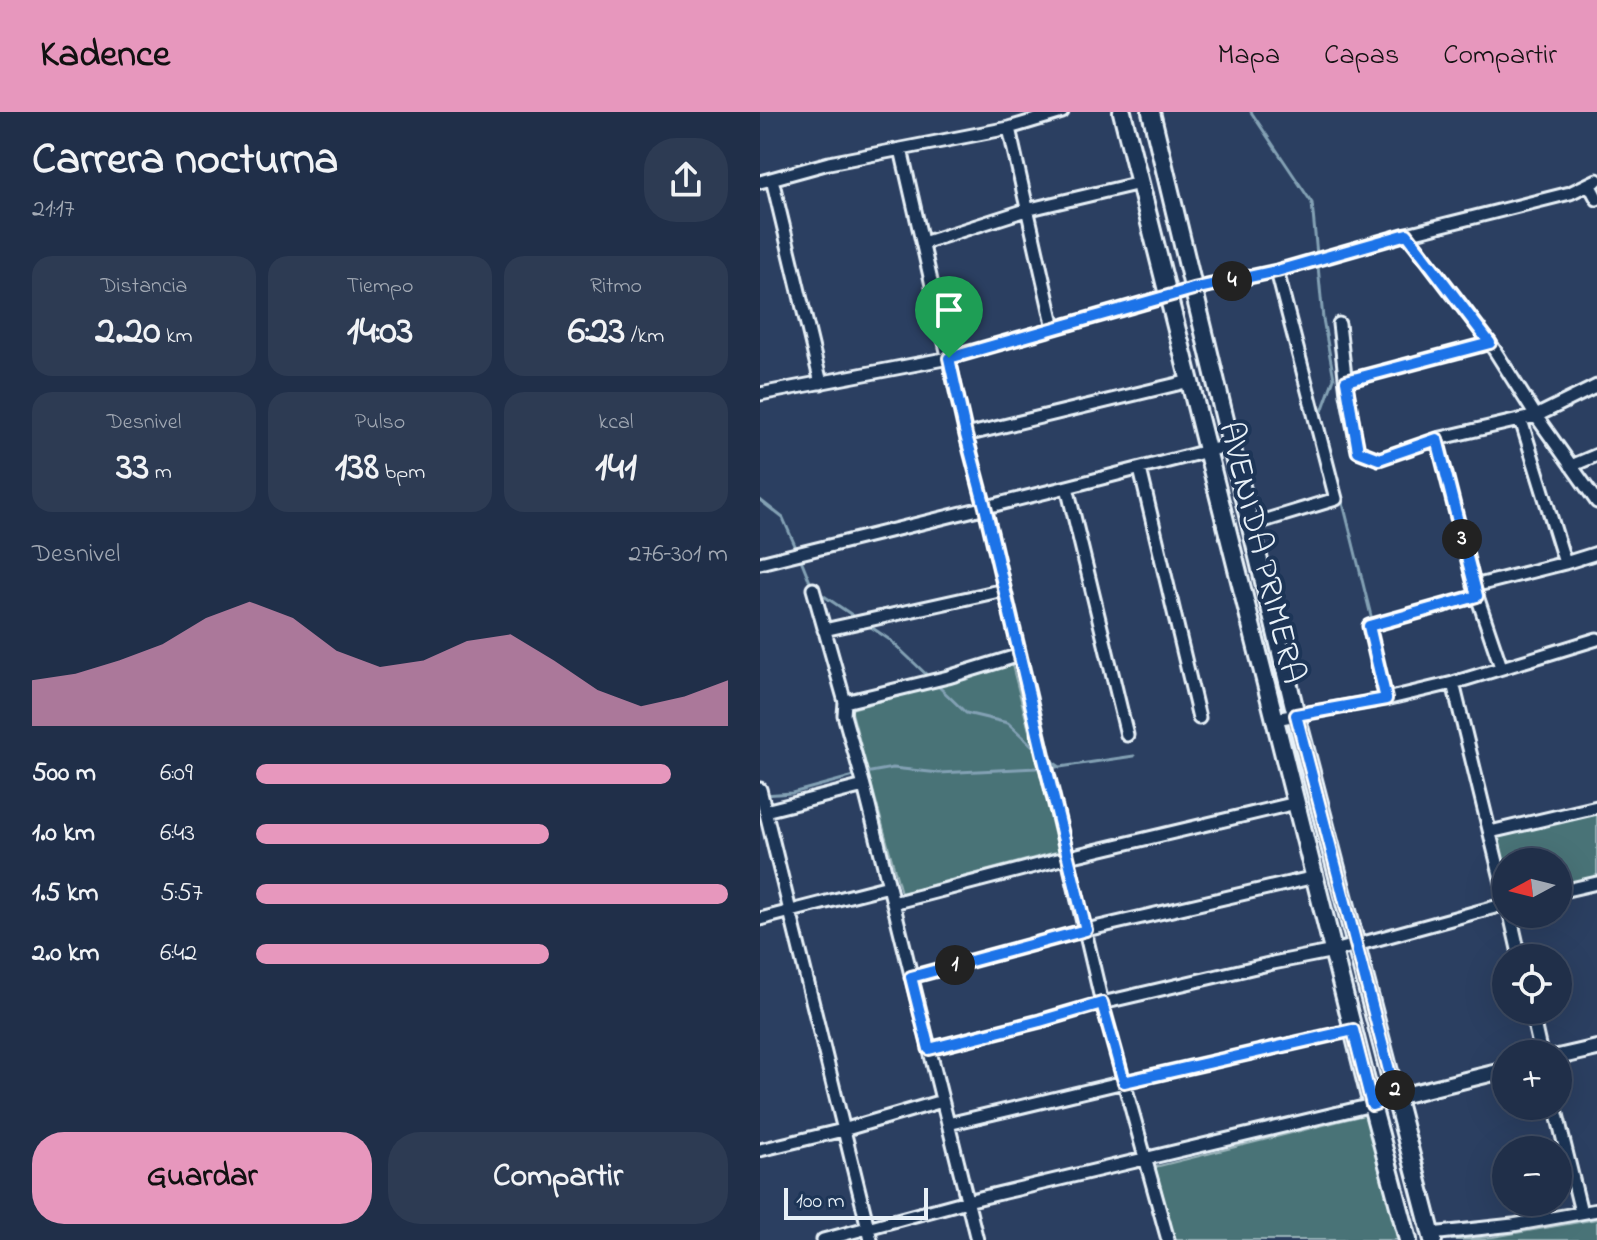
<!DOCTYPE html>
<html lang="es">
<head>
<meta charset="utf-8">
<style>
  :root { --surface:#202f49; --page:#2d3b53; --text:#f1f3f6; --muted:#a2a9b4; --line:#3d4a61; --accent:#e797bd }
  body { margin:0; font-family:"Indie Flower",sans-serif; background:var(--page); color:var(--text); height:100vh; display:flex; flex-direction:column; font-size:30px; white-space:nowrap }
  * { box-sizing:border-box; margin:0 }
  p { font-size:26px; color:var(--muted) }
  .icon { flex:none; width:44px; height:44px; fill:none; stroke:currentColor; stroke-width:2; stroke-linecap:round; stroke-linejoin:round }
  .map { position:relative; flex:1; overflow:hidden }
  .side { display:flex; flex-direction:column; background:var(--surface); width:760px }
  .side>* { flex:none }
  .needle { width:52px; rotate:263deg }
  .tools { position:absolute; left:732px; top:736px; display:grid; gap:16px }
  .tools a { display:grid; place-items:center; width:80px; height:80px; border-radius:50%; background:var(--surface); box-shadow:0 8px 32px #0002,0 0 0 2px var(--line); font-size:40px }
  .scale { position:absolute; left:24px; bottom:20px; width:144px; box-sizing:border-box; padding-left:8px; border:4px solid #e8f1f8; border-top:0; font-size:22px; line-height:28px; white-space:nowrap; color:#e8f1f8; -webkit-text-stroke:6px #1d3557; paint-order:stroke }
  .pin { position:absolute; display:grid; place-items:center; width:68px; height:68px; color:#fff; margin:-82px -34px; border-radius:50% 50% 50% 0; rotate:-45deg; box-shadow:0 0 8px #0007 }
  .pin .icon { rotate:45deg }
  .km { position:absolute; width:40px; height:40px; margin:-20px; border-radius:50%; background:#222; color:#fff; font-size:22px; line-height:40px; text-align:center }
  .round { display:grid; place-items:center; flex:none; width:84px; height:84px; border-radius:32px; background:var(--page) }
  .summary { display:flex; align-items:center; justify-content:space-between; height:136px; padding:0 32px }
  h1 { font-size:44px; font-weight:700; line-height:60px }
  .metrics { display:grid; grid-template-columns:repeat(3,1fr); gap:12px; height:136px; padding:8px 32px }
  .metrics div { display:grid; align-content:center; border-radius:20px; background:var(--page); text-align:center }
  .metrics b { font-size:40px; font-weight:700 }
  .metrics small { font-size:22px; font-weight:400 }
  .metrics p { font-size:22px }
  .chart { height:224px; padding:16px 32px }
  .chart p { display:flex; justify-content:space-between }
  .chart svg { width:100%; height:144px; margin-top:8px; fill:var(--accent); opacity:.7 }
  .action { display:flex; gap:16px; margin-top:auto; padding:16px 32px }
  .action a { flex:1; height:92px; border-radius:32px; background:var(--accent); color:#111; font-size:32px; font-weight:700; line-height:92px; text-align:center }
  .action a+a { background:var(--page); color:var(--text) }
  ul { padding:0 32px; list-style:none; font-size:26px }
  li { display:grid; grid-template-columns:128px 96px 1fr; align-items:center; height:60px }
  li i { height:20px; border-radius:10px; background:var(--accent) }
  header { display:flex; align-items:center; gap:48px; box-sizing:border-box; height:112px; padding:0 40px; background:var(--accent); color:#111 }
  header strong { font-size:38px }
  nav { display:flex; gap:44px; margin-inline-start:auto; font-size:28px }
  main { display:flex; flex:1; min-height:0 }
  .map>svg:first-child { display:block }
</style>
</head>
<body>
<header>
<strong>Kadence</strong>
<nav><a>Mapa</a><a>Capas</a><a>Compartir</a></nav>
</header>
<main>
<section class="side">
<div class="summary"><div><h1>Carrera nocturna</h1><p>21:17</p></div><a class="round"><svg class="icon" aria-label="share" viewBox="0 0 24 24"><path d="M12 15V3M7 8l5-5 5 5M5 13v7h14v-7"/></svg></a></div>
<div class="metrics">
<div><p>Distancia</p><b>2.20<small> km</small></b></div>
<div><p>Tiempo</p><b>14:03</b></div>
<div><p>Ritmo</p><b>6:23<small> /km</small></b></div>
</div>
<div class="metrics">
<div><p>Desnivel</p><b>33<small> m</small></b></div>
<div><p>Pulso</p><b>138<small> bpm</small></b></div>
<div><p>kcal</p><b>141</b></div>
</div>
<div class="chart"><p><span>Desnivel</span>276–301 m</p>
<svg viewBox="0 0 160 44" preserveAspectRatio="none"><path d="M0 44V30L10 28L20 24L30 19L40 11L50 6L60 11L70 21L80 26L90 24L100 18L110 16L120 24L130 33L140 38L150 35L160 30V44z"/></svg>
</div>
<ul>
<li><b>500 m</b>6:09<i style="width:88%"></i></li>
<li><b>1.0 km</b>6:43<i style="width:62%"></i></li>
<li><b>1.5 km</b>5:57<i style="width:100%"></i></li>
<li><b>2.0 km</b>6:42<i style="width:62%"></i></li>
</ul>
<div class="action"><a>Guardar</a><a>Compartir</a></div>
</section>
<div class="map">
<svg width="837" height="1128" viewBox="0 0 837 1128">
  <rect width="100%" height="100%" fill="#2b3f61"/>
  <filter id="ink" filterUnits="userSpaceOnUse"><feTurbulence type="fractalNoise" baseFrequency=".0125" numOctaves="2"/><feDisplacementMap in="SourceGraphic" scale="16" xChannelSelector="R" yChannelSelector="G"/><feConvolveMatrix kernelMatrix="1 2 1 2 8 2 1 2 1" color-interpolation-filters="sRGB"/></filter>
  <g filter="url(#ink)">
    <path fill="#497377" stroke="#98b2b8" stroke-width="2" d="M252,553L300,739L141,781L91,597Z
      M837,701V765L798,775V750H746V761L737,724Z
      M604,1003L613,1009L645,1128H415L395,1055Z
      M837,1107V1128H691L733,1125Z"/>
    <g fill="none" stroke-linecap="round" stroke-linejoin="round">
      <path stroke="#83a1b4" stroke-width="3" d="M491,0L552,91L557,143
        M558,154L563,207L574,266L561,302L579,376
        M582,387L612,508
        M0,388L23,406L37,438
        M40,445L52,475
        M58,480L98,507
        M108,513L130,528L169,565
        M177,573L206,601L248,611L278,639
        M290,648L300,655L374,644
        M105,661L133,656L179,661L297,655
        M4,683L32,681L98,663"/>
      <defs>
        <path id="minor" d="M249,16L294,216
          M141,37L206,323L225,395L342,891L408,1128
          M12,67L61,271
          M0,70L69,51L249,16L302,0
          M829,72L837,87
          M647,122L730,231L776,304L837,390
          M163,131L266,98L380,71
          M579,212L587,282L598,339L619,347L677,327L776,304L837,274
          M586,269L730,231
          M0,282L189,246L433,177L517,159L647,122L810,81L837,68
          M761,308L805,451
          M206,323L430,269
          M677,327L717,484L741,555
          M811,354L837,343
          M380,357L439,606
          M307,375L367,623
          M490,413L576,387L517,159
          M0,451L307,375L471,333
          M714,474L805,451L837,441
          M53,477L85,590L84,603L104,674L217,1128
          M64,518L244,478
          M693,571L746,787
          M626,587L609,514L717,484
          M85,590L188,565L260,543
          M515,607L626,587L693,571L837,527
          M0,677L111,1128
          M5,699L104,674
          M730,720L837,695
          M798,780L837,771
          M133,791L309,745L536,691
          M750,802L760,846
          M0,807L129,774
          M151,865L326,818L555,765
          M771,898L781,942
          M169,937L280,909L342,891L513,851L574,839L746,792
          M795,994L821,1100
          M188,1012L364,970L593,918
          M0,1038L83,1018L182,989
          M671,1122L753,1113L837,1098
          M63,1128L207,1089L612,993"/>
        <path id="tertiary" d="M798,945L837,936
          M612,993L636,985L746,958"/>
        <path id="secondary" d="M362,0L612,993L648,1128
          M391,0L536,603L673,1128"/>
      </defs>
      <use href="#minor" stroke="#e8f1f8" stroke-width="17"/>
      <use href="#tertiary" stroke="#e8f1f8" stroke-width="20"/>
      <use href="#secondary" stroke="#e8f1f8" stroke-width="22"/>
      <use href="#minor" stroke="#1d3557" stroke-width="11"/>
      <use href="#tertiary" stroke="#1d3557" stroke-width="14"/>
      <use href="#secondary" stroke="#1d3557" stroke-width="16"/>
    </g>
  </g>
  <g fill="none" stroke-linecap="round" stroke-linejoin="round" filter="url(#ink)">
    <defs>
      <path id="route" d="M647,122L730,231L586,269L598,339L619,347L677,327L717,484L609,514L626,587L536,603L636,985L612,993L593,918L364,970L342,891L280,909L169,937L151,865L326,818L283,643L225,395L206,323L189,246L433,177L517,159Z"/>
    </defs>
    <use href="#route" stroke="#fff" stroke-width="16"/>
    <use href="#route" stroke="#1a73e8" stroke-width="10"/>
  </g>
  <g text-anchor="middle" stroke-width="8" stroke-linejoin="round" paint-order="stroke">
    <g font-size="34" fill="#e8f1f8" stroke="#1d3557">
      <text transform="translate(504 440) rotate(76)" y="12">AVENIDA PRIMERA</text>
    </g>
  </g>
</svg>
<div class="tools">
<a><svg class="needle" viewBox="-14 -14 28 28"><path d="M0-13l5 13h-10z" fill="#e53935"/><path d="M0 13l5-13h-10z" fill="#a2a9b4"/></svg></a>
<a><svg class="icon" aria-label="locate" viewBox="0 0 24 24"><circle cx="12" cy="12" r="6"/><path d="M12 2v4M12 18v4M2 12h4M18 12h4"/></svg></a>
<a>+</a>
<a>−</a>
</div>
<div class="scale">100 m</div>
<div class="pin" style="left:189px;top:246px;background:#1e9e55"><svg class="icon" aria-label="arrive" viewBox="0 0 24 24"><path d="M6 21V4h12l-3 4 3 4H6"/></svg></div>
<b class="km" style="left:195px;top:853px">1</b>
<b class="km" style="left:635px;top:978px">2</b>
<b class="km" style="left:702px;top:427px">3</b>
<b class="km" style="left:472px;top:169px">4</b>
</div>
</main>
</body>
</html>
